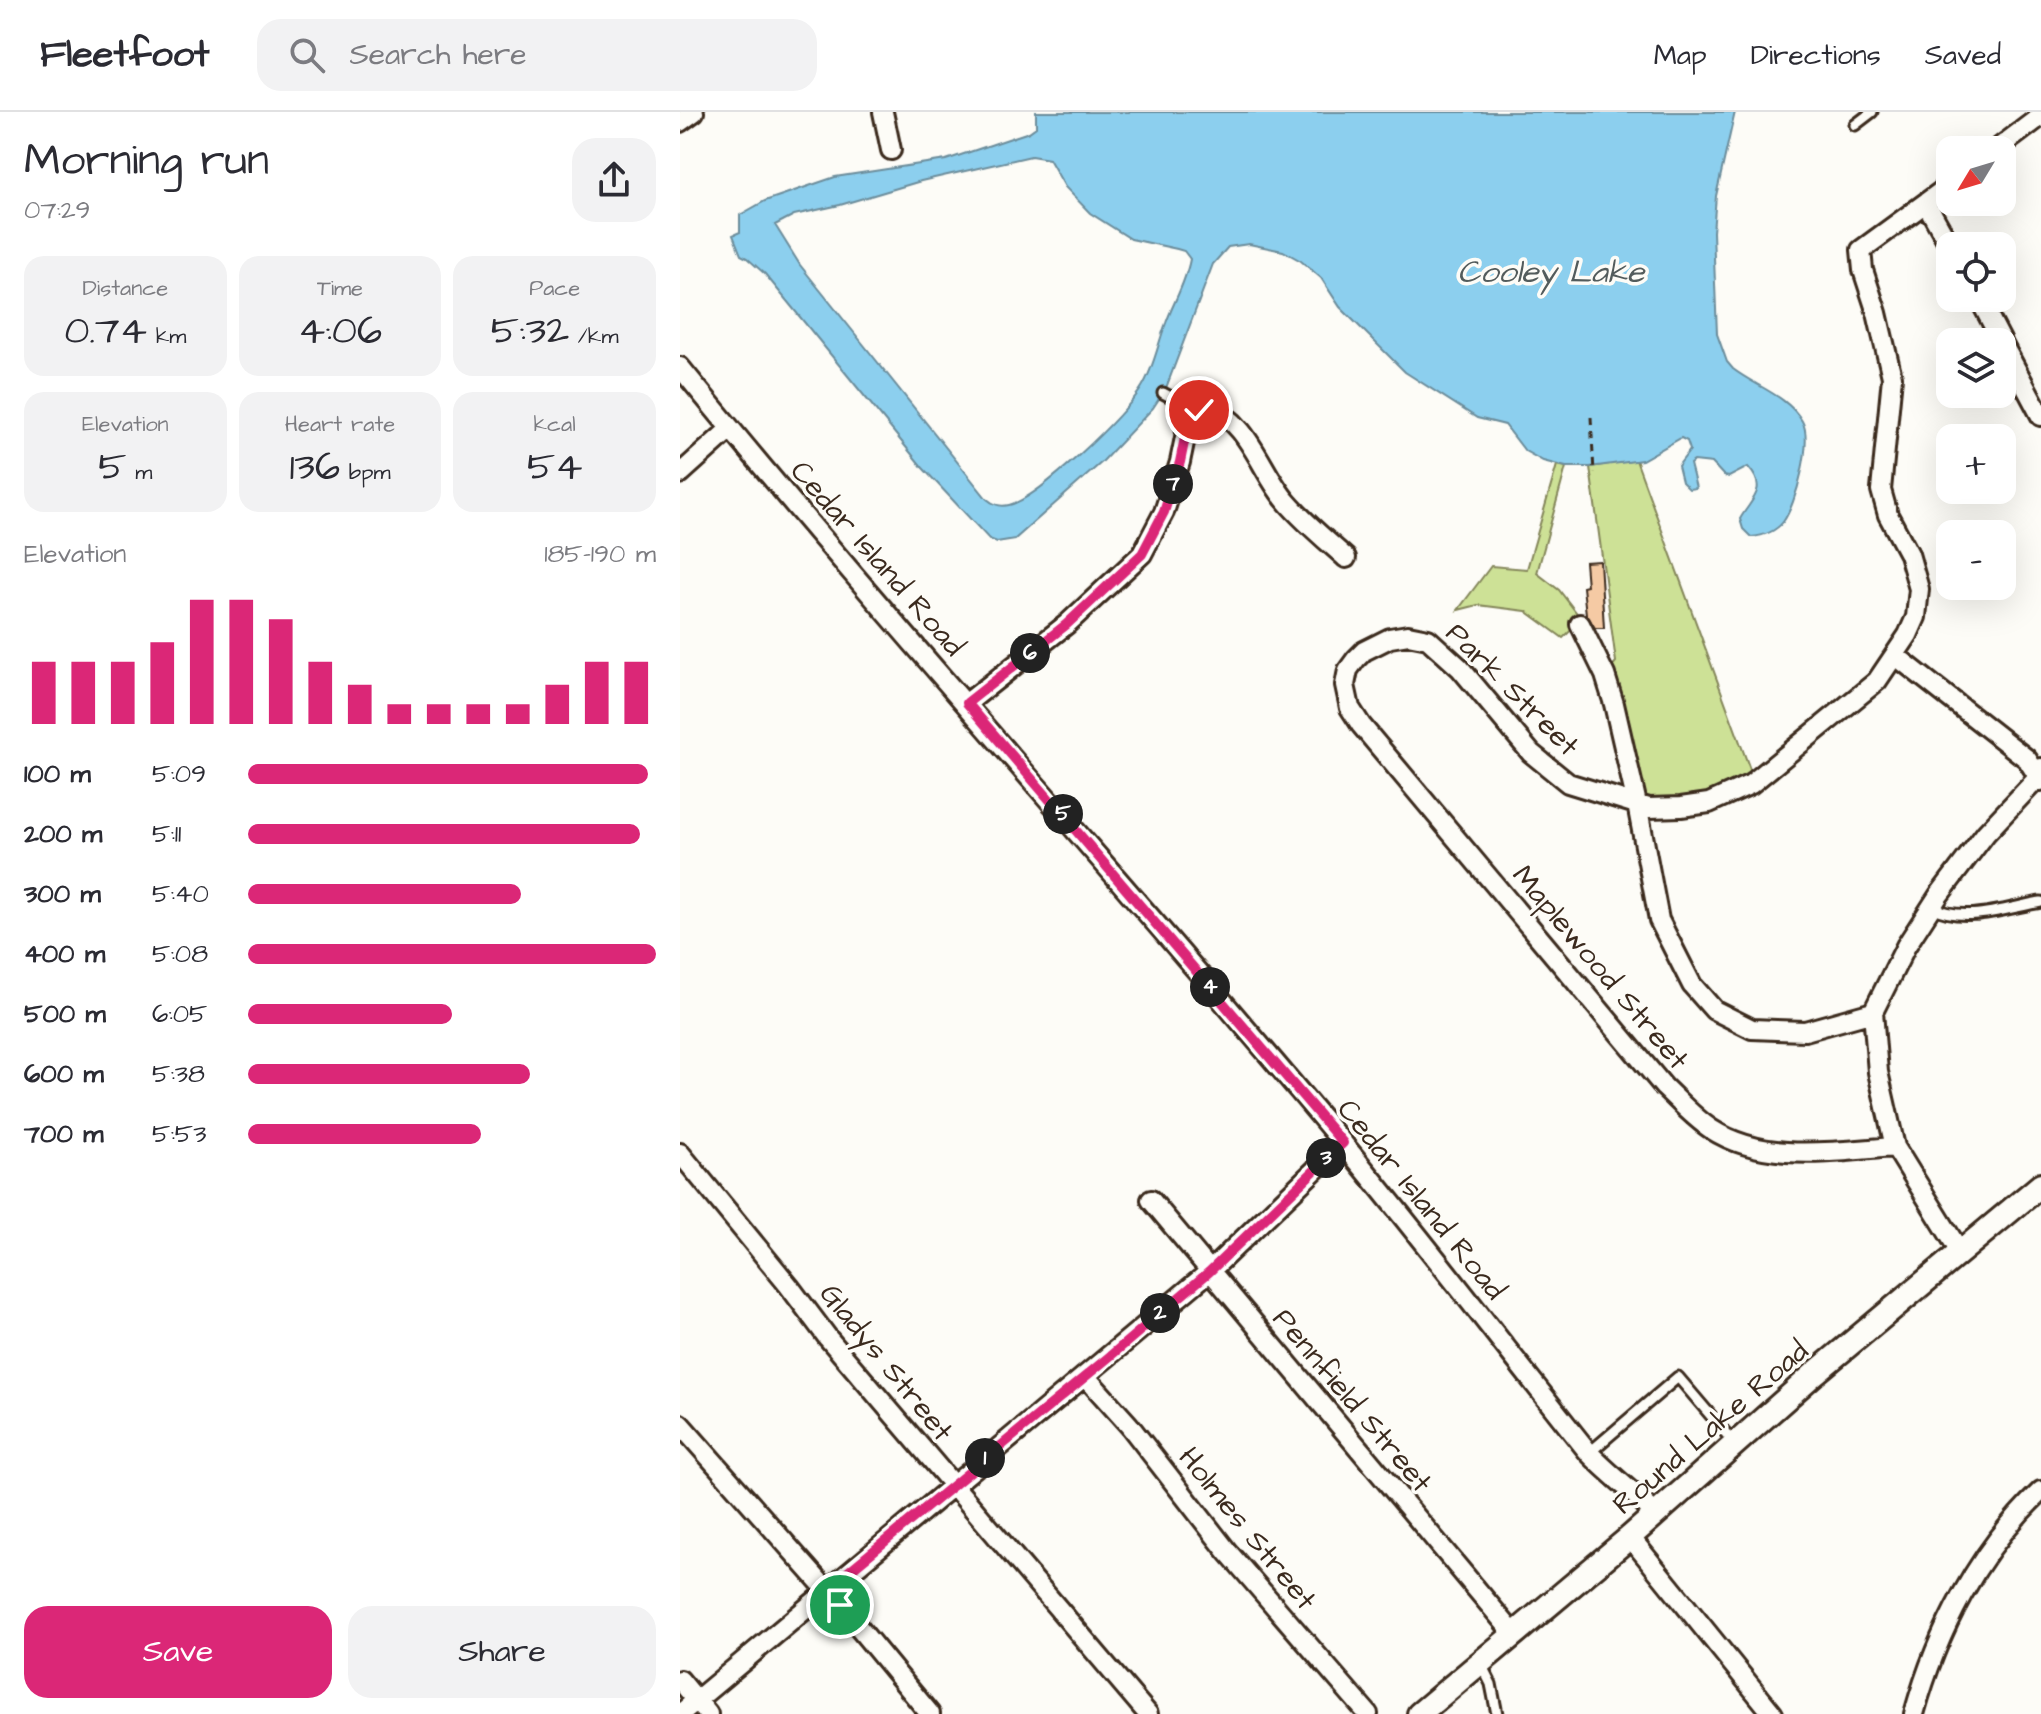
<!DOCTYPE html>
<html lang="en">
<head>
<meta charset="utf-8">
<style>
  :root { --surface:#fff; --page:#f2f2f3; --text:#2b2b33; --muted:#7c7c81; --line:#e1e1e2; --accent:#db2777 }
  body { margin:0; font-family:"Architects Daughter",sans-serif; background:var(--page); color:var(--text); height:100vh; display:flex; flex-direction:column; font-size:30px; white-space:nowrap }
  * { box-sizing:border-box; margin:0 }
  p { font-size:26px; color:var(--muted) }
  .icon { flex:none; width:44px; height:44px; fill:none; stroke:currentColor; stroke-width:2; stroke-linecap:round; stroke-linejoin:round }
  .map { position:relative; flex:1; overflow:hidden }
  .panel { display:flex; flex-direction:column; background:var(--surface); width:680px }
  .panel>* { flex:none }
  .needle { width:52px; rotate:232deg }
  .buttons { position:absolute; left:1256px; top:24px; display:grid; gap:16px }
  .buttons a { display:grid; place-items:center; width:80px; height:80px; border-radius:16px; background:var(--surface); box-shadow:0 8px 32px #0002; font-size:40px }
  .pin { position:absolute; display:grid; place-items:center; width:68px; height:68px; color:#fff; margin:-34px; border:4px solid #fff; border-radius:50%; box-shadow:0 2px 8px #0007 }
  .km { position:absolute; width:40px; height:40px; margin:-20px; border-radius:50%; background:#222; color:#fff; font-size:22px; line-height:40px; text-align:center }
  .round { display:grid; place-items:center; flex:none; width:84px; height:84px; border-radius:24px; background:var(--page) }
  .overview { display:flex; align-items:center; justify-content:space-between; height:136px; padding:0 24px }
  h1 { font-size:44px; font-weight:600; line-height:60px }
  .stats { display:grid; grid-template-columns:repeat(3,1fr); gap:12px; height:136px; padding:8px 24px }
  .stats div { display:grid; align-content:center; border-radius:20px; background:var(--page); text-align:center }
  .stats b { font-size:40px; font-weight:600 }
  .stats small { font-size:22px; font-weight:400 }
  .stats p { font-size:22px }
  .chart { height:224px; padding:16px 24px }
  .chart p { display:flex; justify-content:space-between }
  .chart svg { width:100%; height:144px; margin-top:8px; stroke:var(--accent); stroke-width:6 }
  .button { display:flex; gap:16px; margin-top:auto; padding:16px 24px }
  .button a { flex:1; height:92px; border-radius:24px; background:var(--accent); color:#fff; font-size:32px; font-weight:600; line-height:92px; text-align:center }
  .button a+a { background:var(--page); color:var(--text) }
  ul { padding:0 24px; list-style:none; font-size:26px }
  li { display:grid; grid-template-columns:128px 96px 1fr; align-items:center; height:60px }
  li i { height:20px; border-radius:10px; background:var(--accent) }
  header { display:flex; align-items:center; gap:48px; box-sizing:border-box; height:112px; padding:0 40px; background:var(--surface); border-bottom:2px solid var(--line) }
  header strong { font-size:38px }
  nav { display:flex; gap:44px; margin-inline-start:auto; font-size:28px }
  .search { width:560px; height:72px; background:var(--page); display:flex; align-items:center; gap:20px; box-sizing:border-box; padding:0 28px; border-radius:24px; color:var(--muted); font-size:30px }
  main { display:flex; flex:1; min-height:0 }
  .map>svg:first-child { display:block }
</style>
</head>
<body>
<header>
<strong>Fleetfoot</strong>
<div class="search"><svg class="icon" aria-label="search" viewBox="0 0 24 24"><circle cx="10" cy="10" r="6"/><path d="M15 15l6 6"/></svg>Search here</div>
<nav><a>Map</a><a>Directions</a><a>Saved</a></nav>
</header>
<main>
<section class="panel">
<div class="overview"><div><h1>Morning run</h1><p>07:29</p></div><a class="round"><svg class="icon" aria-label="share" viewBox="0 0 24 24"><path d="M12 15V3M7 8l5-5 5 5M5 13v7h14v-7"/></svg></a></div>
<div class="stats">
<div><p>Distance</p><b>0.74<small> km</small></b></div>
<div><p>Time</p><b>4:06</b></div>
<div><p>Pace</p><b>5:32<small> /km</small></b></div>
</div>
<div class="stats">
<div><p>Elevation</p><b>5<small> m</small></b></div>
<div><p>Heart rate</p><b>136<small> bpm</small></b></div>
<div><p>kcal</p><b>54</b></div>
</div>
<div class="chart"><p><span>Elevation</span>185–190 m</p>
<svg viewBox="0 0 160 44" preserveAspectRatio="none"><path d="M5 44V25M15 44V25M25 44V25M35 44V19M45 44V6M55 44V6M65 44V12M75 44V25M85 44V32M95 44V38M105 44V38M115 44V38M125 44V38M135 44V32M145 44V25M155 44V25"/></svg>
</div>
<ul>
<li><b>100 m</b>5:09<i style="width:98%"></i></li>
<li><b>200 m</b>5:11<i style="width:96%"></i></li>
<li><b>300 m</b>5:40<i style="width:67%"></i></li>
<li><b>400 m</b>5:08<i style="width:100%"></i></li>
<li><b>500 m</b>6:05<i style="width:50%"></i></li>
<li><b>600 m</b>5:38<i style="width:69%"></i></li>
<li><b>700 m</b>5:53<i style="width:57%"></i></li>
</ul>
<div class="button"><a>Save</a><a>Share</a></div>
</section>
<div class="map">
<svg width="1361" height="1602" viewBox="0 0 1361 1602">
  <rect width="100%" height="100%" fill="#fdfcf7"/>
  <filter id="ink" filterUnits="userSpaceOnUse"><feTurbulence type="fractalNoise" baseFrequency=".0125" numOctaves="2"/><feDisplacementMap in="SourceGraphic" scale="16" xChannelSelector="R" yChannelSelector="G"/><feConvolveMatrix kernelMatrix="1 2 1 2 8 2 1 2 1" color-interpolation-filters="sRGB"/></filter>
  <g filter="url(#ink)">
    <path fill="#cde196" stroke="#84865a" stroke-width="2" d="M956,348L1072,663L1020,687L984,689L960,685L930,557L936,550L910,355Z
      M877,353L886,355L857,461L879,478L902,508L883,526L846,499L798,493L778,498L811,454L847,457Z"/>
    <path fill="#8ccfee" stroke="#6c8d9b" stroke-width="2" fill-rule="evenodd" d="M356,0H1055L1036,84L1033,120L1037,222L1047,250L1053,257C1075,274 1108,284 1122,309C1133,328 1116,393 1103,410C1095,420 1082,424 1071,425L1063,417L1060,407C1071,387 1089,378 1068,355L1049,365L1044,364L1032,351L1014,349L1010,352L1016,376L1009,377L1002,370L998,354L1010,338L1007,329L1001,326L962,348L910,355H886L863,349L845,339L825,313L797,306L725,260L660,195L641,166L621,149L603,139L569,132L548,135L533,152L486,276L473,296L422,350L335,427L317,430L309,427L243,356L85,162L67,146L61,143L53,123L60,120V103L85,89L155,65L266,48L349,20L356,15ZM351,44L369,47L385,75L410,101L451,127L497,137L504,139L510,147C506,170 494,189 486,211C478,231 474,256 462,275C447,301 358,387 329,393C320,395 314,393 307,387L120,153L95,113L114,103L160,93L241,69Z"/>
    <path fill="#f5caa4" stroke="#3b2a1e" stroke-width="2" d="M920,449L924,516H915L906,502L903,475L907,474L905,450Z"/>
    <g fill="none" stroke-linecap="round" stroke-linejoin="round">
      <defs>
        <path id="service" d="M1175,13L1192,0
          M483,281L504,292L513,303
          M1252,795C1284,812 1326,796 1361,790
          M909,1341L998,1265L1055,1332
          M800,1550L811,1572L817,1602"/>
        <path id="minor" d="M203,0L211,38
          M0,10L14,0
          M1316,38L1361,4
          M1246,91L1270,134
          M1299,186L1322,230
          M1322,231L1361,304
          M0,255C214,518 444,768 661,1029C746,1131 826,1237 909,1341C930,1363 955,1381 976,1403
          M0,362L50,317
          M900,512L925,563L934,592L957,692L979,808L1012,873L1034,898L1072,917L1125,919L1193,900
          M1216,544L1347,647L1361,669
          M287,591L387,512L462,442L484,400L500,350L508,311L519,298L529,295C569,310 581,360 607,390C624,410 646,428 666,446
          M1215,1035C1155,1039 1085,1052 1031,1017C1014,1006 999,989 984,975L681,613L670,596L665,573L668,558L676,547L684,539L710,526L728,523L748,527L780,556L851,641L888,671L969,696L1001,695L1029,691L1071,672L1197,569L1228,523L1236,505L1239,477L1229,442L1208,403L1201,378L1212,265L1197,201L1183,158L1181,138L1270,73
          M0,1041L109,1174L148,1226L468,1602
          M471,1088L834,1522
          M1280,1140L1215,1035L1198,960L1193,900L1226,834L1259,783L1306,721L1354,670L1361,656
          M405,1264L449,1313L547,1439L688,1602
          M0,1312L160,1493L250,1602
          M950,1425L1093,1602
          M0,1568L28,1602
          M0,1602L529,1160L663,1031
          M1234,1602C1257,1519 1298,1439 1361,1379"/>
        <path id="tertiary" d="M739,1602L950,1425L1134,1262L1361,1073"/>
      </defs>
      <use href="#service" stroke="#3b2a1e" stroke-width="15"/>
      <use href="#minor" stroke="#3b2a1e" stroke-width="24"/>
      <use href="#tertiary" stroke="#3b2a1e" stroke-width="28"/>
      <path stroke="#3b2a1e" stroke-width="3" stroke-dasharray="8 6" stroke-linecap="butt" d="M911,305L914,361"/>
      <use href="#service" stroke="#fdfcf7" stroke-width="9"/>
      <use href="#minor" stroke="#fdfcf7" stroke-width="18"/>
      <use href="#tertiary" stroke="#fdfcf7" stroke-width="22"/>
    </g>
  </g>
  <g fill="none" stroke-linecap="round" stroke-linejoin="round" filter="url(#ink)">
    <defs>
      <path id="route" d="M160,1493L146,1478L429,1245L529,1160L663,1031L287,591L387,512L462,442L484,400L500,350L508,311L519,298"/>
    </defs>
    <use href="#route" stroke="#fff" stroke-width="16"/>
    <use href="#route" stroke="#db2777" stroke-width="10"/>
  </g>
  <g text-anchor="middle" stroke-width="7" stroke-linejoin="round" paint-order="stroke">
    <g font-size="30" fill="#3b2a1e" stroke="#fdfcf7">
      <text transform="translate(198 446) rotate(49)" y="10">Cedar Island Road</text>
      <text transform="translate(833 577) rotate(45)" y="10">Park Street</text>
      <text transform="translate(921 855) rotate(50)" y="10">Maplewood Street</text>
      <text transform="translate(742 1087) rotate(51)" y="10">Cedar Island Road</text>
      <text transform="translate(207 1250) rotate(51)" y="10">Gladys Street</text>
      <text transform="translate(673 1288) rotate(50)" y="10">Pennfield Street</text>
      <text transform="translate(1030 1315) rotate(-41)" y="10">Round Lake Road</text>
      <text transform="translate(568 1416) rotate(51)" y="10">Holmes Street</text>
    </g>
    <g font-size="32" font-style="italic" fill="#535c5c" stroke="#fdfcf7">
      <text x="871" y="170">Cooley Lake</text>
    </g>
  </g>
</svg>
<div class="buttons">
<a><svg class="needle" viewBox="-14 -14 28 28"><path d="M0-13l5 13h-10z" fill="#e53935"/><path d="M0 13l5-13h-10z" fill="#7c7c81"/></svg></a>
<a><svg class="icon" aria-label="locate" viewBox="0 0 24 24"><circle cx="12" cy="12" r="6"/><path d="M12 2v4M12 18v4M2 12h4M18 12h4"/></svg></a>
<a><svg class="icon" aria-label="layers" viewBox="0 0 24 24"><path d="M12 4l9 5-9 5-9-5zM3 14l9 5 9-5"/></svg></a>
<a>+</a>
<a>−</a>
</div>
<div class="pin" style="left:160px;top:1493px;background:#1e9e55"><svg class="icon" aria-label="arrive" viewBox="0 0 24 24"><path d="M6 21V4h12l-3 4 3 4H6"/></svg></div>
<div class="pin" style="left:519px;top:298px;background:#d93025"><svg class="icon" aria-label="check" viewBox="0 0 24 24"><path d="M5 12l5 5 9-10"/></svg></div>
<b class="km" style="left:305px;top:1346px">1</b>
<b class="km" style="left:480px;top:1201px">2</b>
<b class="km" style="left:646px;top:1046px">3</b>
<b class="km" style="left:530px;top:875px">4</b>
<b class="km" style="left:383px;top:702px">5</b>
<b class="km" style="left:350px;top:541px">6</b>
<b class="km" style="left:493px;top:372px">7</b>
</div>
</main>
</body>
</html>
